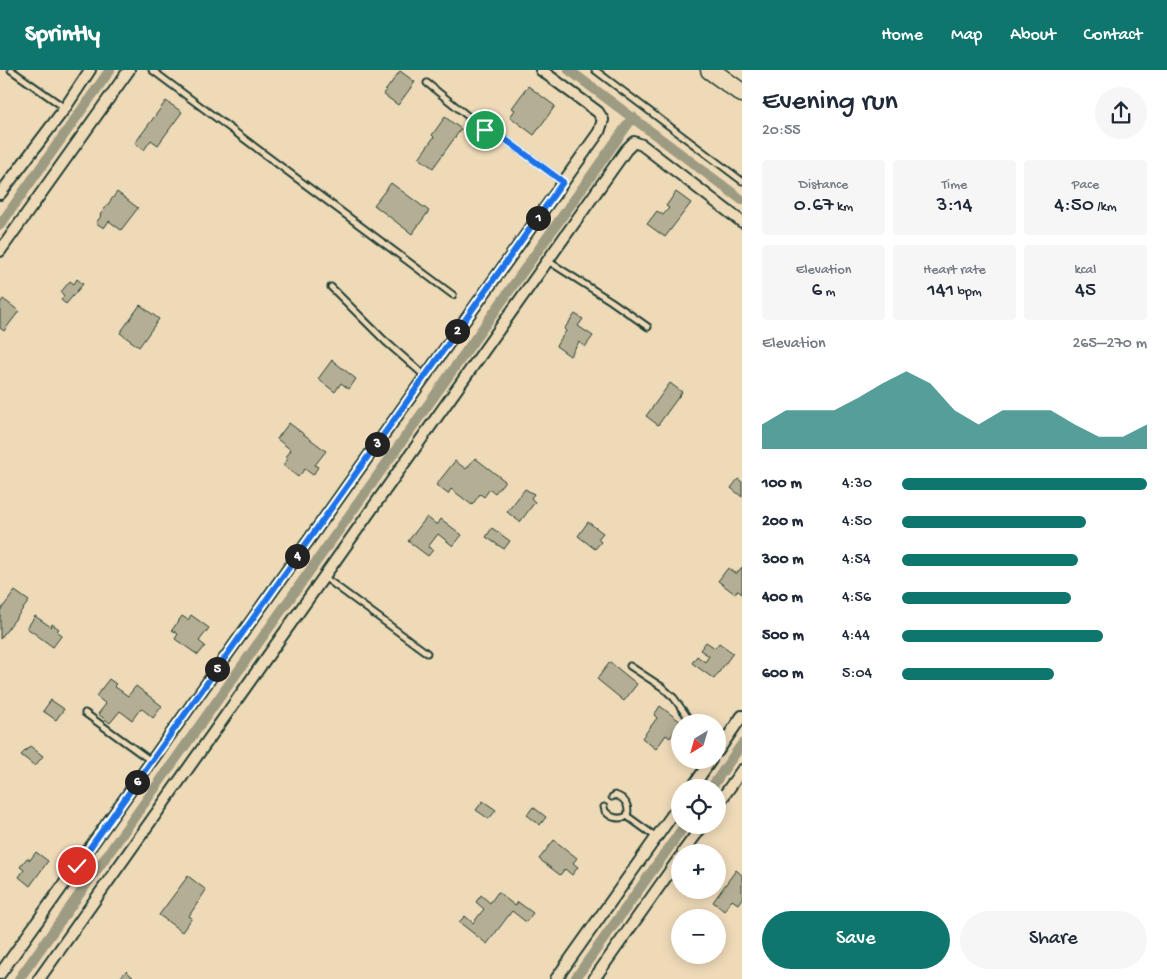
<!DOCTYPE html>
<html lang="en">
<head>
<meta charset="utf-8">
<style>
  :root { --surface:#fff; --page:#f6f6f7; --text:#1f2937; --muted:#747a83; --accent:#0f766e }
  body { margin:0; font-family:"Gochi Hand",sans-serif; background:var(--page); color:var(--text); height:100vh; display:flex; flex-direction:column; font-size:19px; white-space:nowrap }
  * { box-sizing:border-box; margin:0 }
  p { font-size:16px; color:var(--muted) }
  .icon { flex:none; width:28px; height:28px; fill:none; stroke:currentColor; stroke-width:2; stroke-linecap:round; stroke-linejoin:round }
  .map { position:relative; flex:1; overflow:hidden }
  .details { display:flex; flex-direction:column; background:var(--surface); width:425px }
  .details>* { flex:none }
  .needle { width:32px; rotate:217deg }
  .tools { position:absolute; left:671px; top:644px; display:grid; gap:10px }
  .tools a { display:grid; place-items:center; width:55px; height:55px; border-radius:50%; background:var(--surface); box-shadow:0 2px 12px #0003; font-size:25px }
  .pin { position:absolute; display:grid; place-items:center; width:42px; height:42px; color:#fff; margin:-21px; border:2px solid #fff; border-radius:50%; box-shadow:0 1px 5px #0007 }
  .km { position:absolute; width:25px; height:25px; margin:-12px; border-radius:50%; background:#222; color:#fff; font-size:14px; line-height:25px; text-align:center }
  .round { display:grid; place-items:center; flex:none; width:52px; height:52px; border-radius:26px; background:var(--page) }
  .headline { display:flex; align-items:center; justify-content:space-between; height:85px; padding:0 20px }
  h1 { font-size:28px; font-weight:600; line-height:38px }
  .figures { display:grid; grid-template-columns:repeat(3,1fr); gap:8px; height:85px; padding:5px 20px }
  .figures div { display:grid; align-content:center; border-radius:5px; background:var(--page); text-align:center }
  .figures b { font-size:21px; font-weight:600 }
  .figures small { font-size:14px; font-weight:400 }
  .figures p { font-size:14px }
  .chart { height:140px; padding:10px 20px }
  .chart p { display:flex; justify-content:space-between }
  .chart svg { width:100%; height:90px; margin-top:5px; fill:var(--accent); opacity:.7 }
  .primary-button { display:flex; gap:10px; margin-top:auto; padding:10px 20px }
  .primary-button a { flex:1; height:58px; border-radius:30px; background:var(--accent); color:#fff; font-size:20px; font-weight:600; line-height:58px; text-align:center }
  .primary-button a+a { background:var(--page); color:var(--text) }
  ul { padding:0 20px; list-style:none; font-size:16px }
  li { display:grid; grid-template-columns:80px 60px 1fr; align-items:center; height:38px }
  li i { height:12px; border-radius:6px; background:var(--accent) }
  header { display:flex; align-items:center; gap:30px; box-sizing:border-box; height:70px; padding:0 25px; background:var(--accent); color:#fff }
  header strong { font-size:24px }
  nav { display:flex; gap:28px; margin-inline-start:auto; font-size:18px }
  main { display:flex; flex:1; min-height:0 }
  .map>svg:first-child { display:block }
</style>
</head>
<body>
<header>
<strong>Sprintly</strong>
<nav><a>Home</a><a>Map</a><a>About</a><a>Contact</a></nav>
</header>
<main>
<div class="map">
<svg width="742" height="909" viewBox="0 0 742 909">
  <rect width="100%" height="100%" fill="#efdab8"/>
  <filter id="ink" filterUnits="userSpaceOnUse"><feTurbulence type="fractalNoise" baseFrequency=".02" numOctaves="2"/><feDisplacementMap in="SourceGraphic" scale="10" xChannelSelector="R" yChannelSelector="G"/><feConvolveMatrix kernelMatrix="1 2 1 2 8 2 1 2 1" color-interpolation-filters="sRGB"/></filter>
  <g filter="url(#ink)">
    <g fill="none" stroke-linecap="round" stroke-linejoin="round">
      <path stroke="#9d9c83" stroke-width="10" d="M569,0L742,130
        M0,155L110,0
        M711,718L742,674
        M19,909L633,47
        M575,909L685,755"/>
    </g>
    <path fill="#b4af94" stroke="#1f3d34" d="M400,1L415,12L398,35L383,24Z
      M528,16L555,36L534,65L510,47L515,40L512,38Z
      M166,31L182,42L158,75L151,70L144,80L135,73Z
      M445,47L461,59L433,98L419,88L434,67L432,65Z
      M391,113L429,141L412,164L374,135Z
      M117,122L138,138L121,160L109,151L104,158L96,153L101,146L100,145Z
      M676,122L691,133L665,167L647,154L657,141L663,145L669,138L666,136Z
      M77,209L83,214L66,234L61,230L64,226L61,222L70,211L74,214Z
      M3,229L19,241L4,261L0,258V234Z
      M140,235L159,249L139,277L120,263Z
      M575,244L583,249L578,256L593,266L585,277L579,272L570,286L556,276L566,261L564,259Z
      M332,290L356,309L349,319L341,313L335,322L318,309Z
      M670,313L682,322L658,355L646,346Z
      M289,353L326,381L315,395L318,397L313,405L305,399L298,407L283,395L288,389L286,387L291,380L277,369Z
      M475,388L505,411L495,423L490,419L484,427L480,424L472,435L451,419L448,424L436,415L455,391L466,399Z
      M738,409L742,412V427L731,418Z
      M525,419L534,424L531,428L535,432L520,452L507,442Z
      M427,447L437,455L441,449L462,465L453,476L438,464L428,477L433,480L428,486L408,471Z
      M588,452L603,463L598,469L601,472L595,479L578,466Z
      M492,458L510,471L504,479L486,467Z
      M742,497V524L737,520L735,524L718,511L728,498L736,504Z
      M15,521L29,531L0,569V541Z
      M191,545L209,558L199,571L205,576L198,585L175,569L178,564L172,560L182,546L188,550Z
      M35,546L51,557L52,554L59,559L57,561L62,565L53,577L27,558Z
      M706,572L715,578L719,573L733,583L714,609L692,593L697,586L705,592L709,586L700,580Z
      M610,592L637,614L624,631L597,609Z
      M109,609L116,614L114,616L128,626L136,616L162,636L153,648L141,638L132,650L120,641L110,653L98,644L106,634L96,626Z
      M51,630L64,639L56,650L43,641Z
      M660,636L681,652L670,668L666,665L656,679L642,668L657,648L654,645Z
      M30,676L43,686L35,696L21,685Z
      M483,731L496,740L489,749L476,740Z
      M533,737L546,747L540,755L527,745Z
      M554,770L577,788L573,793L578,797L572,805L565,799L560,805L539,789Z
      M36,782L48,791L30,816L19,807L24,800L20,797L27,788L30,790Z
      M736,800L742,805V828L738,834L732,830L724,841L713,832Z
      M188,806L206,820L189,846L192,848L182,862L159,845Z
      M498,822L515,836L518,832L533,843L526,852L512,841L487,874L459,852L465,846L473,853L484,839L476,832L481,825L490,833Z
      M126,901L135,909H119Z"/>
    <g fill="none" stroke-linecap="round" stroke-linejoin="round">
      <defs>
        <path id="service" d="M11,0L65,38
          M152,0L453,225
          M595,0L742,111
          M427,13L485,60L502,67L563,112
          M548,191L611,231L648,257
          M331,217L385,271L425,306
          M324,507L427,583
          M630,596L662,617L674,628L691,652
          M85,643L151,691
          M612,727L615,725C625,728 630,736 627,746
          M604,737L605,741C611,748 619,750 627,746L656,767"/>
        <path id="minor" d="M0,124L65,38L90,0
          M0,181L129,0
          M718,681L742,646
          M692,718L711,690
          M718,734L742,700
          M683,782L703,755
          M0,904L599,62L603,50L598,42L541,0
          M39,909L626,80L634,72L642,75L742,152
          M556,909L680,734
          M594,909L680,787"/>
        <path id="motorway" d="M710,0L742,23"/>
      </defs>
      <use href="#service" stroke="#1f3d34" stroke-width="9"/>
      <use href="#minor" stroke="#1f3d34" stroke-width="14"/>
      <use href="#motorway" stroke="#1f3d34" stroke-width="21"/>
      <use href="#service" stroke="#efdab8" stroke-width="5"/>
      <use href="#minor" stroke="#efdab8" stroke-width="10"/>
      <use href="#motorway" stroke="#efdab8" stroke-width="18"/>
    </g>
  </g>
  <g fill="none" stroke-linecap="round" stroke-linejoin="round" filter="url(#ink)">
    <defs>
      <path id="route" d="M77,796L563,112L502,67L485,60"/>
    </defs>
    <use href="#route" stroke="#fff" stroke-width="10"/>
    <use href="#route" stroke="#1a73e8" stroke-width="6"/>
  </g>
</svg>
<div class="tools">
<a><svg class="needle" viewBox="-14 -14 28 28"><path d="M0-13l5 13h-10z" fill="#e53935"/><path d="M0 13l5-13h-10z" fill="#747a83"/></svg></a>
<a><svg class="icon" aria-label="locate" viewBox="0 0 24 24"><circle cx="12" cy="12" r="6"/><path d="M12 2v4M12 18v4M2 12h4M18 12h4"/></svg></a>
<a>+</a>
<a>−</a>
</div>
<div class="pin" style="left:485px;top:60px;background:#1e9e55"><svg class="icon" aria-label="arrive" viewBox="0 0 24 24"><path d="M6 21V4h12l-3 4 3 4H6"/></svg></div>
<div class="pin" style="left:77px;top:796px;background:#d93025"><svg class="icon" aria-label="check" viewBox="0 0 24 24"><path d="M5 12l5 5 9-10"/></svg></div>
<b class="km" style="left:538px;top:148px">1</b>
<b class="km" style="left:457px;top:261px">2</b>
<b class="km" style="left:377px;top:374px">3</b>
<b class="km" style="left:297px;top:486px">4</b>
<b class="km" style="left:217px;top:599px">5</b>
<b class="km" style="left:137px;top:712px">6</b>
</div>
<section class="details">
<div class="headline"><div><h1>Evening run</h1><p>20:55</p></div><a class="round"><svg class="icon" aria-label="share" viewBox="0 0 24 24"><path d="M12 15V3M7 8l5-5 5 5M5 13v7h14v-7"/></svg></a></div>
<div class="figures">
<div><p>Distance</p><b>0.67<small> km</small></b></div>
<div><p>Time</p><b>3:14</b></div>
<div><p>Pace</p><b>4:50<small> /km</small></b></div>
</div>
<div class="figures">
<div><p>Elevation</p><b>6<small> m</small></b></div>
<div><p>Heart rate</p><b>141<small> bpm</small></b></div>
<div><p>kcal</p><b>45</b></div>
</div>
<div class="chart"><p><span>Elevation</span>265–270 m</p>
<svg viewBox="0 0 160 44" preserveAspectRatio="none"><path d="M0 44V32L10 25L20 25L30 25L40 19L50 12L60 6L70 12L80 25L90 32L100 25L110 25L120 25L130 32L140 38L150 38L160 32V44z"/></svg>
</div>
<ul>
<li><b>100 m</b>4:30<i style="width:100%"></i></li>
<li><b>200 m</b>4:50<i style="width:75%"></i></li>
<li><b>300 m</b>4:54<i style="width:72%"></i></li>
<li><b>400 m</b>4:56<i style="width:69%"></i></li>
<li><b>500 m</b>4:44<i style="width:82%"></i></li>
<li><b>600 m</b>5:04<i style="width:62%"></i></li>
</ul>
<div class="primary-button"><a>Save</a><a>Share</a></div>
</section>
</main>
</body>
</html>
